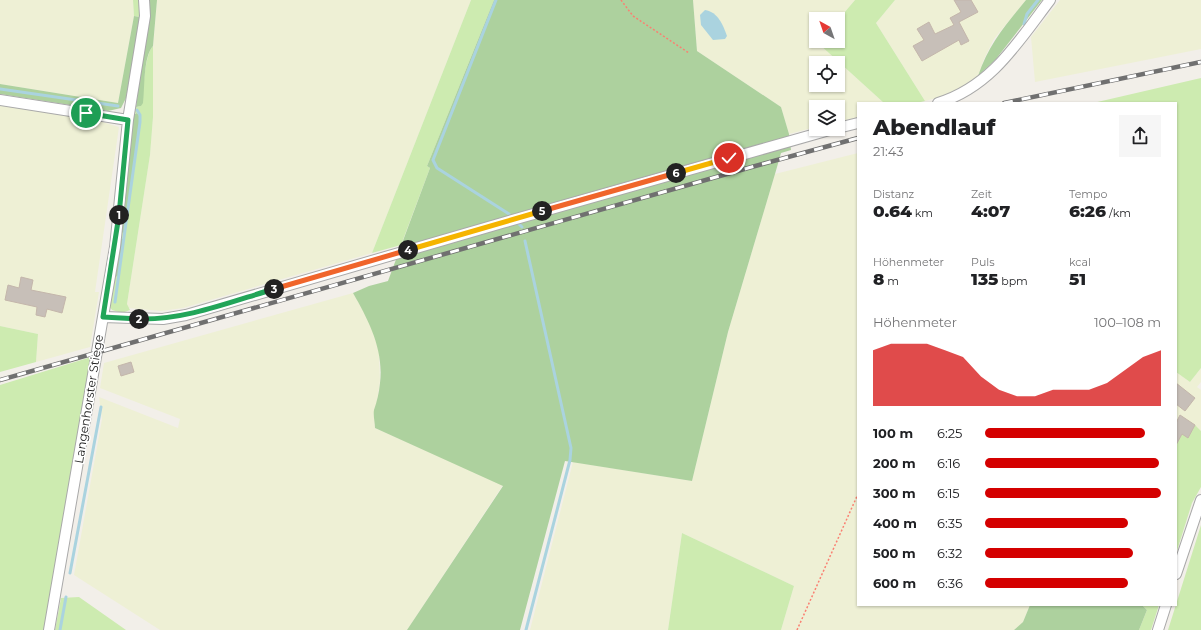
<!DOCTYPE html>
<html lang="de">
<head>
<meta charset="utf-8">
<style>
  :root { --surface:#fff; --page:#f6f6f6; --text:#202124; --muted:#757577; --accent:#d40000 }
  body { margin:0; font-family:Montserrat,sans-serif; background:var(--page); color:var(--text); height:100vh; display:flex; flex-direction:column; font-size:15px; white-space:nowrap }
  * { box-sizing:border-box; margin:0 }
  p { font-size:13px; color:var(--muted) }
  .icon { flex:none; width:22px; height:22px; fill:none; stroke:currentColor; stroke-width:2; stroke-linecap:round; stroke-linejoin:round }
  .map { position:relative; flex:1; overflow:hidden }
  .side { position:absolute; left:857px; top:102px; width:320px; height:504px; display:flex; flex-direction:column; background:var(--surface); border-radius:0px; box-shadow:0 1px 3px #0004 }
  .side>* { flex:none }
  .needle { width:26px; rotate:320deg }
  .fabs { position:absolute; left:809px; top:12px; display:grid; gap:8px }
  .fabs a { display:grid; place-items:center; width:36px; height:36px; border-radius:0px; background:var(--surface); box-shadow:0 1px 3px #0004; font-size:20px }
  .pin { position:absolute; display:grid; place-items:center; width:34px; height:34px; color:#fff; margin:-17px; border:2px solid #fff; border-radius:50%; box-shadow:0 1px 4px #0007 }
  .km { position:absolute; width:20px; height:20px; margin:-10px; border-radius:50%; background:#222; color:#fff; font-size:11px; line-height:20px; text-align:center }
  .round { display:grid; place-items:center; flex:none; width:42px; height:42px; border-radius:0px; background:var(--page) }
  .overview { display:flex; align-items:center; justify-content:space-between; height:68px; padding:0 16px }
  h1 { font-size:22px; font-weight:800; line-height:30px }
  .stats { display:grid; grid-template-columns:repeat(3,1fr); gap:6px; height:68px; padding:4px 16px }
  .stats div { display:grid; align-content:center }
  .stats b { font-size:17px; font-weight:800 }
  .stats small { font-size:11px; font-weight:400 }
  .stats p { font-size:11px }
  .chart { height:112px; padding:8px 16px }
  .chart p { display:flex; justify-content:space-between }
  .chart svg { width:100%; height:72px; margin-top:4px; fill:var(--accent); opacity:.7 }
  ul { padding:0 16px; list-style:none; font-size:13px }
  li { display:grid; grid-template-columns:64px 48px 1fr; align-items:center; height:30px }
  li i { height:10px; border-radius:5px; background:var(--accent) }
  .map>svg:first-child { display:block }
</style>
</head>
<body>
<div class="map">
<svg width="1201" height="630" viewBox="0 0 1201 630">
  <rect width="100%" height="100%" fill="#f2efe9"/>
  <path fill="#eef0d5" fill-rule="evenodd" d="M0,0H133L134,16L118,103L0,84Z
    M157,0H471L372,253L183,308L161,311L128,308L127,304L150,155L153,117V48Z
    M693,0H855L838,20L816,19V41H821L819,44L884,103H858V117L838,122V107H816V127L789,134L781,107L697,51ZM816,63H838V85H816Z
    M895,0H1026L994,39L984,59L978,76L960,88L940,97L925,101L876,23Z
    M1060,0H1201V49L1035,82L1031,37Z
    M0,104L89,118L119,127L95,292H99L90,347L36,362L38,334L0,326Z
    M858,153V605H1030L1023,622L1014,630H781L794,586L682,533L668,630H530L573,462L692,481L728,332L775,174Z
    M353,293L370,322L379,351L380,381L377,403L374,411L375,428L503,485L407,630H160L74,575L102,419L99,397L178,428L180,419L100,388L104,363Z
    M1201,368V382L1197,387L1201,390V431L1195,426L1177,443L1176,372L1190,382Z"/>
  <path fill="#cdebb0" d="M133,0H141V17L134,16Z
    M471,0H494L427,166L430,168L401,245L372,253Z
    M855,0H895L876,23L925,101L916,103H884L819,44L821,41H838V20Z
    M153,46V117L150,155L127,304L130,310L122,313L112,310L109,306L115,274L118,276L119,274L124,240L120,239L121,232H125L140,117L137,113L134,114L136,107L141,106C144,92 144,55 153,46Z
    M1201,78V368L1190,382L1176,372V103H1093Z
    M0,326L38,334L36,362L0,372Z
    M91,357L45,630H0V385Z
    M1195,425L1201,431V487L1192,503L1176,554V442L1177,443L1182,434L1188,437Z
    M1201,525V630H1168Z
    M682,533L794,586L781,630H668Z
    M79,597L126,630H55L61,598Z
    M1142,605H1159L1151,630H1139L1147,610Z"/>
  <path fill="#add19e" d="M150,0H157L153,46C143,57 145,88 143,103L141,106L136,107Z
    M494,0H693L697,51L781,107L789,134L791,150L781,153L775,174L728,332L692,481L565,461L520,630H407L503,486L375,428C375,423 373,415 374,410C377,401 379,393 380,383C384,350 369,321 353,293L369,286L388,281L430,168L427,166Z
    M1026,0H1042L996,59L978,76C989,44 1005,26 1026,0Z
    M134,16L140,17L139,28L126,98L121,108L108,111L0,94V84L118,103Z
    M137,113L140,117L125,232L124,233L121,232L133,115Z
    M120,239H124L119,274L117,277L115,274Z
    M1030,605H1142L1147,610L1139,630H1014L1023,622Z"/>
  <path fill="#aad3df" d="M705,10C718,12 723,25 727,36L725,39L713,40L701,25L700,15Z"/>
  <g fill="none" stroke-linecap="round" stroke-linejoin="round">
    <path stroke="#aad3df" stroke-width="3" d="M496,0L433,160L437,168L509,214
      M1024,24L1027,14L1038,0
      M0,89L118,106
      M519,224L522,227
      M525,241L571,448L570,460L526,630
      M115,302L140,122V115L137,110
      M70,573L101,407
      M60,630L66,597"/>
  </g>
  <path fill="#c7bfb8" stroke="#c4b6ab" d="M954,0H971L978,12L959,22L969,41L961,45L959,40L922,61L913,46L924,40L917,29L929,22L935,34L954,25L950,18L961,12Z
    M21,277L33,280L31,290L66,297L62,313L47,309L45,317L36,315L37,307L5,300L8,285L19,288Z
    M131,362L134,372L121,376L118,366Z
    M1176,383L1195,398L1185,411L1176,404Z
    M1180,415L1195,425L1188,438L1182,434L1176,445V423Z"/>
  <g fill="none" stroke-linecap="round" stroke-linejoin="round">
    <defs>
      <path id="minor" d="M0,100L128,120
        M938,103C991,87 1018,42 1050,0
        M838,128L858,123
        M103,317L163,319L186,315L502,223L833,129
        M1176,574L1201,500
        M49,630L115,247L128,120L145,16L144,0
        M1158,630L1166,605"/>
    </defs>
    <use href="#minor" stroke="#a9a9a9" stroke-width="12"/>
    <path stroke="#fa8072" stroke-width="1.5" stroke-dasharray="2 2" stroke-linecap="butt" d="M621,0L633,16L689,53
      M797,630L858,494"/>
    <use href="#minor" stroke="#fff" stroke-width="10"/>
    <defs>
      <path id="rail" d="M1004,103L1201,62
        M0,380L748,168L858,138"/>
    </defs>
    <use href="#rail" stroke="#707070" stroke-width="4.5"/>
    <use href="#rail" stroke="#fff" stroke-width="3" stroke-dasharray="9" stroke-linecap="butt"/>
  </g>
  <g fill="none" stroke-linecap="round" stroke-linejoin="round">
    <defs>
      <path id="split-1" d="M86,113L128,120L119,215"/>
      <path id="split-2" d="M119,215L103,317L139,319"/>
      <path id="split-3" d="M139,319C186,320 230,302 274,289"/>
      <path id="split-4" d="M274,289L408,250"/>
      <path id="split-5" d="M408,250L542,211"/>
      <path id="split-6" d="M542,211L676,173"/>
      <path id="split-7" d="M676,173L729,158"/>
    </defs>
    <use href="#split-1" stroke="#fff" stroke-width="8"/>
    <use href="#split-2" stroke="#fff" stroke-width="8"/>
    <use href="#split-3" stroke="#fff" stroke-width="8"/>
    <use href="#split-4" stroke="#fff" stroke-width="8"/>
    <use href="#split-5" stroke="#fff" stroke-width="8"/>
    <use href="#split-6" stroke="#fff" stroke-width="8"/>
    <use href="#split-7" stroke="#fff" stroke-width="8"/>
    <use href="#split-1" stroke="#22a559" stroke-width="5"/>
    <use href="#split-2" stroke="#22a559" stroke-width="5"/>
    <use href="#split-3" stroke="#22a559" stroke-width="5"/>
    <use href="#split-4" stroke="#f0652b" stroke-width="5"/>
    <use href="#split-5" stroke="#f5b400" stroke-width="5"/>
    <use href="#split-6" stroke="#f0652b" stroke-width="5"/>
    <use href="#split-7" stroke="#f5b400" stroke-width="5"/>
  </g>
  <g text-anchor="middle" stroke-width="3" stroke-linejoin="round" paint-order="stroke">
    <g font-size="12" fill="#222" stroke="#fff">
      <text transform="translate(89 399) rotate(-81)" y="4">Langenhorster Stiege</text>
    </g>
  </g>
</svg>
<div class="fabs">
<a><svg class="needle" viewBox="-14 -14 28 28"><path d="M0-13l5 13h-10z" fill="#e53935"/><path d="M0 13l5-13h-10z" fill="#757577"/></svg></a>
<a><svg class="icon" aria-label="locate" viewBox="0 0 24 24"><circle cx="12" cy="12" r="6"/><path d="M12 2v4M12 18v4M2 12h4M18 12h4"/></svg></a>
<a><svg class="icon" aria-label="layers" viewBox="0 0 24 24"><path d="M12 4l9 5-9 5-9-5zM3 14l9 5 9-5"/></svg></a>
</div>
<div class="pin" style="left:86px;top:113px;background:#1e9e55"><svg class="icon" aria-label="arrive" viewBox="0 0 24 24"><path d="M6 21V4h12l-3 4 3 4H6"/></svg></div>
<div class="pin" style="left:729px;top:158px;background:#d93025"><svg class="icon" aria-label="check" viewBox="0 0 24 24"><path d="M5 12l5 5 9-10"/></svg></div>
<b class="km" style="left:119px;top:215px">1</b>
<b class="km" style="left:139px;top:319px">2</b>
<b class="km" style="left:274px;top:289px">3</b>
<b class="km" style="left:408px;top:250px">4</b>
<b class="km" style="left:542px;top:211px">5</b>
<b class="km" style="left:676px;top:173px">6</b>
<section class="side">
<div class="overview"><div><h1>Abendlauf</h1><p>21:43</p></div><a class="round"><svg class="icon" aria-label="share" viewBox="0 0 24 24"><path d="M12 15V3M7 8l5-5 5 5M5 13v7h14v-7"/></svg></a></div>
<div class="stats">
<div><p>Distanz</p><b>0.64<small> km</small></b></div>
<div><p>Zeit</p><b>4:07</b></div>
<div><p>Tempo</p><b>6:26<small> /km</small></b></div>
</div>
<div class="stats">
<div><p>Höhenmeter</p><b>8<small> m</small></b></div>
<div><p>Puls</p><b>135<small> bpm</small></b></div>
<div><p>kcal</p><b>51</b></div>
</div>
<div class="chart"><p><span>Höhenmeter</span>100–108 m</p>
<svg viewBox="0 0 160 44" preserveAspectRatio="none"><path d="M0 44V10L10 6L20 6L30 6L40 10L50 14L60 26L70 34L80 38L90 38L100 34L110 34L120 34L130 30L140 22L150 14L160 10V44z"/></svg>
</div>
<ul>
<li><b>100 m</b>6:25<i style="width:91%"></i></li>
<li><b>200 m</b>6:16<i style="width:99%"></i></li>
<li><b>300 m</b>6:15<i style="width:100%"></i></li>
<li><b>400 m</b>6:35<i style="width:81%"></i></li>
<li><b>500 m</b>6:32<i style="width:84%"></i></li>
<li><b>600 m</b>6:36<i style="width:81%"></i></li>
</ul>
</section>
</div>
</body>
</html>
